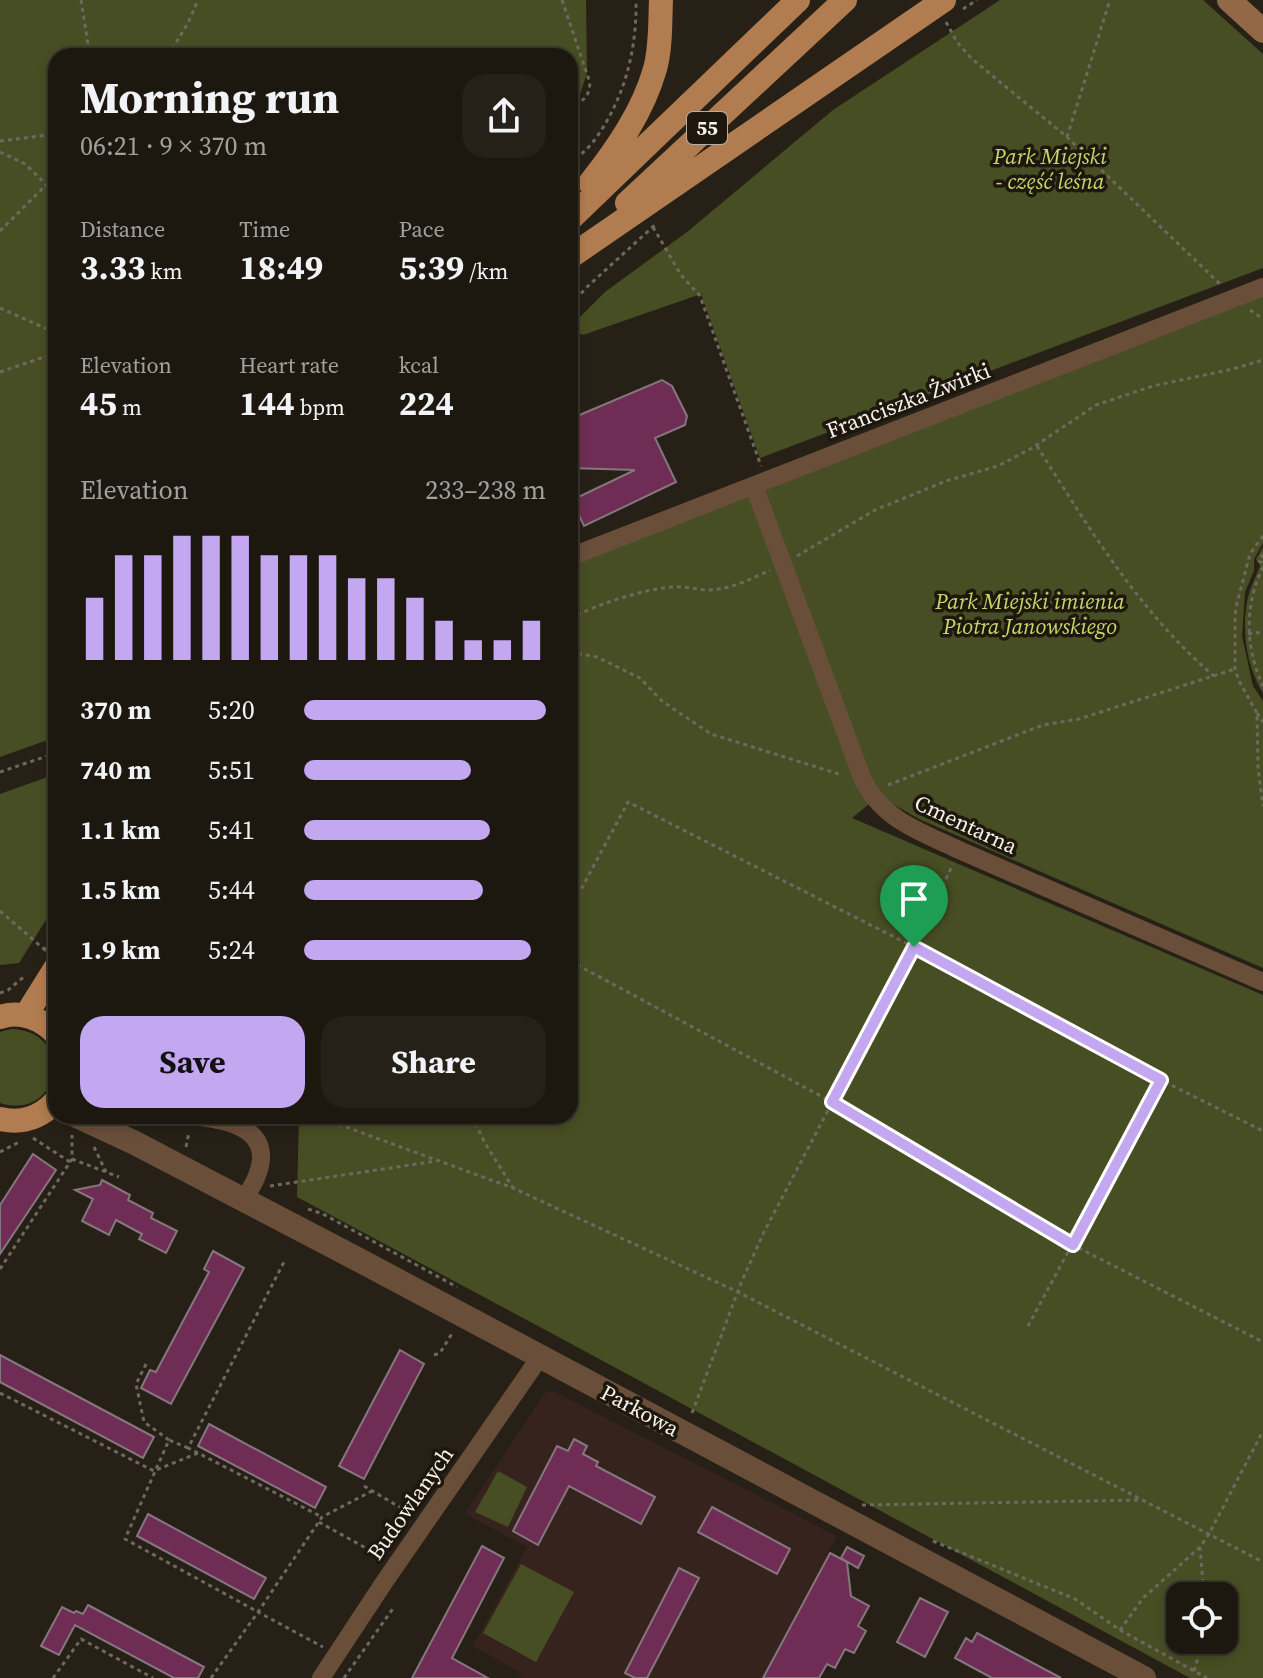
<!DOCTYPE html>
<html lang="en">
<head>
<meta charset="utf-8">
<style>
  :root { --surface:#1c1810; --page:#252119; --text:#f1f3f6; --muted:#a0a09f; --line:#3a3730; --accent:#c4a7f1 }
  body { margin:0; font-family:"Source Serif 4",serif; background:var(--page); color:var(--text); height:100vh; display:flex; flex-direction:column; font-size:30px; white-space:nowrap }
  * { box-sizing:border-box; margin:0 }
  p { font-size:26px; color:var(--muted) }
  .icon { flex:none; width:44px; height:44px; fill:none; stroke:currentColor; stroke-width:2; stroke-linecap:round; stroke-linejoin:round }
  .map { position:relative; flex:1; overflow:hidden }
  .drawer { position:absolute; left:48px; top:48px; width:530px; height:1076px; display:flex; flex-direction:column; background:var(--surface); border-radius:24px; box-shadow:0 4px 12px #0003,0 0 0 2px var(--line) }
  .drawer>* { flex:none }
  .controls { position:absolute; left:1166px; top:1582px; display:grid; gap:16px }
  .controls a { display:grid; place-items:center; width:72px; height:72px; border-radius:16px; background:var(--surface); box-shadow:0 4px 12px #0003,0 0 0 2px var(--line); font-size:40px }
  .pin { position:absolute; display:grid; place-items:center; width:68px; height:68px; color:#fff; margin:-82px -34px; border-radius:50% 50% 50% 0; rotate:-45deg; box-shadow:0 0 8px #0007 }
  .pin .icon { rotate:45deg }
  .round { display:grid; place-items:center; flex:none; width:84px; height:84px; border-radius:24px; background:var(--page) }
  .overview { display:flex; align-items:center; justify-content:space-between; height:136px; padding:0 32px }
  h1 { font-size:44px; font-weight:700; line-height:60px }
  .stats { display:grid; grid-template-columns:repeat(3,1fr); gap:12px; height:136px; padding:8px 32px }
  .stats div { display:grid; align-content:center }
  .stats b { font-size:34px; font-weight:700 }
  .stats small { font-size:22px; font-weight:400 }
  .stats p { font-size:22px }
  .chart { height:224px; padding:16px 32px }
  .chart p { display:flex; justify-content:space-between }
  .chart svg { width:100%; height:144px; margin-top:8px; stroke:var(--accent); stroke-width:6 }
  .action { display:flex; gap:16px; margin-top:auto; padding:16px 32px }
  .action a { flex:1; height:92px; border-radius:24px; background:var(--accent); color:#111; font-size:32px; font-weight:700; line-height:92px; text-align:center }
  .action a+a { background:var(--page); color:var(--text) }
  ul { padding:0 32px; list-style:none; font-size:26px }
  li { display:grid; grid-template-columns:128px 96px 1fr; align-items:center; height:60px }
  li i { height:20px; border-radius:10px; background:var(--accent) }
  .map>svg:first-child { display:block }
</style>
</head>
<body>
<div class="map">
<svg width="1263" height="1678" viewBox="0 0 1263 1678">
  <rect width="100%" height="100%" fill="#262016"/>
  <path fill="#36231e" d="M553,1391L837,1536L762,1678H519L521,1673L473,1646L527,1547L465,1514L545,1393Z"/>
  <path fill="#484e23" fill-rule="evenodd" d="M0,0H586L587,73L570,125V56H56V737L0,757Z
    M1000,0H1203L1263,54V268L760,458L701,294L583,335L576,332L577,320L605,292L687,232L833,110Z
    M1263,293V543L1254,559V571L1245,592L1242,636L1253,686L1263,701V968L919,819L879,796L852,818L1263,995V1678H1190L553,1334L297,1197L299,1116H570V566ZM1180,1596H1224V1640H1180Z
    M1263,547V693C1245,665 1240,622 1250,590C1253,582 1257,574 1260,566L1256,559Z
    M56,774V904L19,963L0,965V794Z
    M11,1029C77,1031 61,1122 0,1103V1032Z
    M498,1471L527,1487L508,1527L475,1512Z
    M521,1564L574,1592L536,1662L483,1633Z"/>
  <path fill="#6f2d55" stroke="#85777e" stroke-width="2" d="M662,380L672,386L687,416L685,425L655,438L676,482L584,526L572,500L635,470L570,468V419Z
    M33,1154L56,1170L0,1254V1205Z
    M102,1180L130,1195L128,1200L153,1213L151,1218L177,1231L166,1253L139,1239L142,1234L116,1220L109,1235L82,1221L93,1199L75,1190L100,1185Z
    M213,1251L244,1268L171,1404L141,1388L150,1370L156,1372L209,1272L204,1269Z
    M400,1350L424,1364L364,1479L339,1466Z
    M0,1355L154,1437L143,1458L0,1382Z
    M209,1424L326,1487L315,1508L198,1446Z
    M574,1439L587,1446L583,1454L598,1462L596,1466L655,1497L641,1524L569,1486L538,1545L513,1531L557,1446L568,1451Z
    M712,1507L790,1549L777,1574L698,1532Z
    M148,1514L266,1578L254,1599L137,1536Z
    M482,1546L504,1558L452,1658L488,1678H412Z
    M847,1547L864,1556L858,1568L841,1558Z
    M830,1553L847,1562L851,1596L869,1606L858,1626L866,1631L854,1653L845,1649L835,1668L827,1664L819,1678H763Z
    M679,1568L699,1578L647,1678H635L625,1673Z
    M920,1598L948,1612L925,1657L897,1642Z
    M88,1605L204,1667L198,1678H174L75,1625L59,1655L41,1646L62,1607L74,1613L76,1611L83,1614Z
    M977,1633L1016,1654L1061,1678H992L955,1658L966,1638L972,1642Z"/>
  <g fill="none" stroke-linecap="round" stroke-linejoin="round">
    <path stroke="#6e6960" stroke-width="3" stroke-dasharray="4 4" stroke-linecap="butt" d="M81,0L88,44L87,56
      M562,0L590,83C588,99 585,100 570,105
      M963,9L977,0
      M946,22L957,42L972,59L1067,137L1220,284
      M168,56L188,23L198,0
      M1067,137L1110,0
      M0,141L56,134
      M0,152L25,164L46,184L56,212
      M570,165C579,156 589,148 596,138C625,97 637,49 636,0
      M653,227L681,275L700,296L761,466
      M0,231L56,175
      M570,305L588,286L656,224
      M0,308L56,333
      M1250,310L1263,319
      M0,372L56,353
      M1037,446C1089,528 1140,613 1214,676
      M1263,536L1250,554L1236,607L1235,618V669L1239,681L1257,713L1258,769L1263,806
      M1263,554L1259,561L1263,563
      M797,556L875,510L946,481L998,466L1032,448L1096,405L1153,386L1233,369L1263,360
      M1263,567C1244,606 1245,647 1263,686
      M570,618C600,604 639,590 672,587C685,586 698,590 710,590C731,589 751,579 770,570
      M1248,634L1263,632
      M570,652L597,657L640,678L662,701L711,734L842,775
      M1257,713L1263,722
      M0,772L56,753
      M888,785L1043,725L1079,719L1235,669
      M570,910L628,802L914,947L1161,1080L1263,1131
      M0,911L45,950
      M44,951L56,930
      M570,961L832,1102L1073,1245L1263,1342
      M0,993L8,990L25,976
      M316,1116L513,1188L738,1292L1263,1562
      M472,1116L485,1143L513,1188
      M33,1138L70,1162
      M94,1147L106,1172
      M186,1147L189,1132
      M0,1152L21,1141
      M72,1159L119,1177
      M270,1186L437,1161
      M308,1209L323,1214L457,1287
      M0,1269L72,1159V1135
      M1028,1326L1161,1080
      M434,1355L440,1353L453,1332
      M146,1364L136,1384L144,1422L169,1440
      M0,1393L154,1471L198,1453L322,1517
      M692,1413L741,1283L764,1232L914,947L953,864
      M188,1448L169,1440L125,1539L258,1612L322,1517L372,1491
      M198,1453L188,1448L285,1260
      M364,1486L413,1515
      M862,1505L1142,1500
      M319,1522L382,1557
      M933,1541L1075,1599L1120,1630L1207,1678
      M1200,1547L1204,1596
      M1120,1630L1143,1598L1200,1547L1209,1534L1263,1431
      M1194,1671L1203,1640
      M53,1678L81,1639L153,1678
      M211,1678L258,1612L323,1647
      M344,1678L394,1607"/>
    <path stroke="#694f3a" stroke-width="18" d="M754,486L863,780C883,820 921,832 959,850L1263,982
      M570,557L1263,287
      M192,1116C218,1119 263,1124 261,1159C260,1174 251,1188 244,1200
      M321,1678L385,1581L540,1357"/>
    <path stroke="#694f3a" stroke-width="24" d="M77,1116L135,1143L359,1260L1144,1678"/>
    <path stroke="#926847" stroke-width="24" d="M1229,0L1263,31"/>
    <path stroke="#b17c4f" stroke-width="24" d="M590,183C617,149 643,111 655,69C661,47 660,23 661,0
      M627,203L845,0
      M570,219L798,0
      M570,257L944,0
      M26,1015L56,967
      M0,1017C21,1010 42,1019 56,1034
      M0,1119C22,1124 40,1118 56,1101"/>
  </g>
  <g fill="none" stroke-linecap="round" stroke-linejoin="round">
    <defs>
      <path id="route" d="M914,947L1161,1080L1073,1245L832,1102Z"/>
    </defs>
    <use href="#route" stroke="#fff" stroke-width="16"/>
    <use href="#route" stroke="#c4a7f1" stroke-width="10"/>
  </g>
  <g text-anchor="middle" stroke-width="7" stroke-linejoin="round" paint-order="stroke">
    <rect fill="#1d170d" stroke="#b4b0a8" stroke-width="2" x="687" y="112" width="40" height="32" rx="6"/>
    <g font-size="20" font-weight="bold" fill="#f5f1ea">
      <text x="707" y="135">55</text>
    </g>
    <g font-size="22" font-style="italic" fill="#c7d769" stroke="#1d170d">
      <text x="1050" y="164">Park Miejski<tspan x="1050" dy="25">- część leśna</tspan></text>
      <text x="1030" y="609">Park Miejski imienia<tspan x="1030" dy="25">Piotra Janowskiego</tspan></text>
    </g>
    <g font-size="22" fill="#f5f1ea" stroke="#1d170d">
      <text transform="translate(908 400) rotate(-21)" y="8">Franciszka Żwirki</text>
      <text transform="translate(966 824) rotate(25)" y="8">Cmentarna</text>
      <text transform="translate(640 1410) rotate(28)" y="8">Parkowa</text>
      <text transform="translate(410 1503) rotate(-55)" y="8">Budowlanych</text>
    </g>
  </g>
</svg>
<div class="controls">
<a><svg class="icon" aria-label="locate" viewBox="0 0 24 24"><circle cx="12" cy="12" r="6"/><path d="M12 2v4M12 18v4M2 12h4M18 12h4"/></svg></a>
</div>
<div class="pin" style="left:914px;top:947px;background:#1e9e55"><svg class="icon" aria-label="arrive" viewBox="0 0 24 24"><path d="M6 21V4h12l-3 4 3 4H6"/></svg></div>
<section class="drawer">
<div class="overview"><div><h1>Morning run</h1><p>06:21 · 9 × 370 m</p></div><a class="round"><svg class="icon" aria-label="share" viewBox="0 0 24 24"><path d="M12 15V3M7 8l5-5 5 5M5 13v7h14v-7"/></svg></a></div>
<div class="stats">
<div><p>Distance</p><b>3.33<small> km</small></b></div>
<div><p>Time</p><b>18:49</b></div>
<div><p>Pace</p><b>5:39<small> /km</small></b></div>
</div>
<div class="stats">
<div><p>Elevation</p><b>45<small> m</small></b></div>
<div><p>Heart rate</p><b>144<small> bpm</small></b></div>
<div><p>kcal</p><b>224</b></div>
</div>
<div class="chart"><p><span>Elevation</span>233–238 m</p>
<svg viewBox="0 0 160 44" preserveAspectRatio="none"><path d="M5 44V25M15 44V12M25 44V12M35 44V6M45 44V6M55 44V6M65 44V12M75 44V12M85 44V12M95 44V19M105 44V19M115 44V25M125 44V32M135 44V38M145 44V38M155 44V32"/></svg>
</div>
<ul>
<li><b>370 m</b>5:20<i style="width:100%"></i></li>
<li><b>740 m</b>5:51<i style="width:69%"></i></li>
<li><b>1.1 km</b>5:41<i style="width:77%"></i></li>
<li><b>1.5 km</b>5:44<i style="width:74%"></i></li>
<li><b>1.9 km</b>5:24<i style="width:94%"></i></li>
</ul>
<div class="action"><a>Save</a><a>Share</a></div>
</section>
</div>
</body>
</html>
